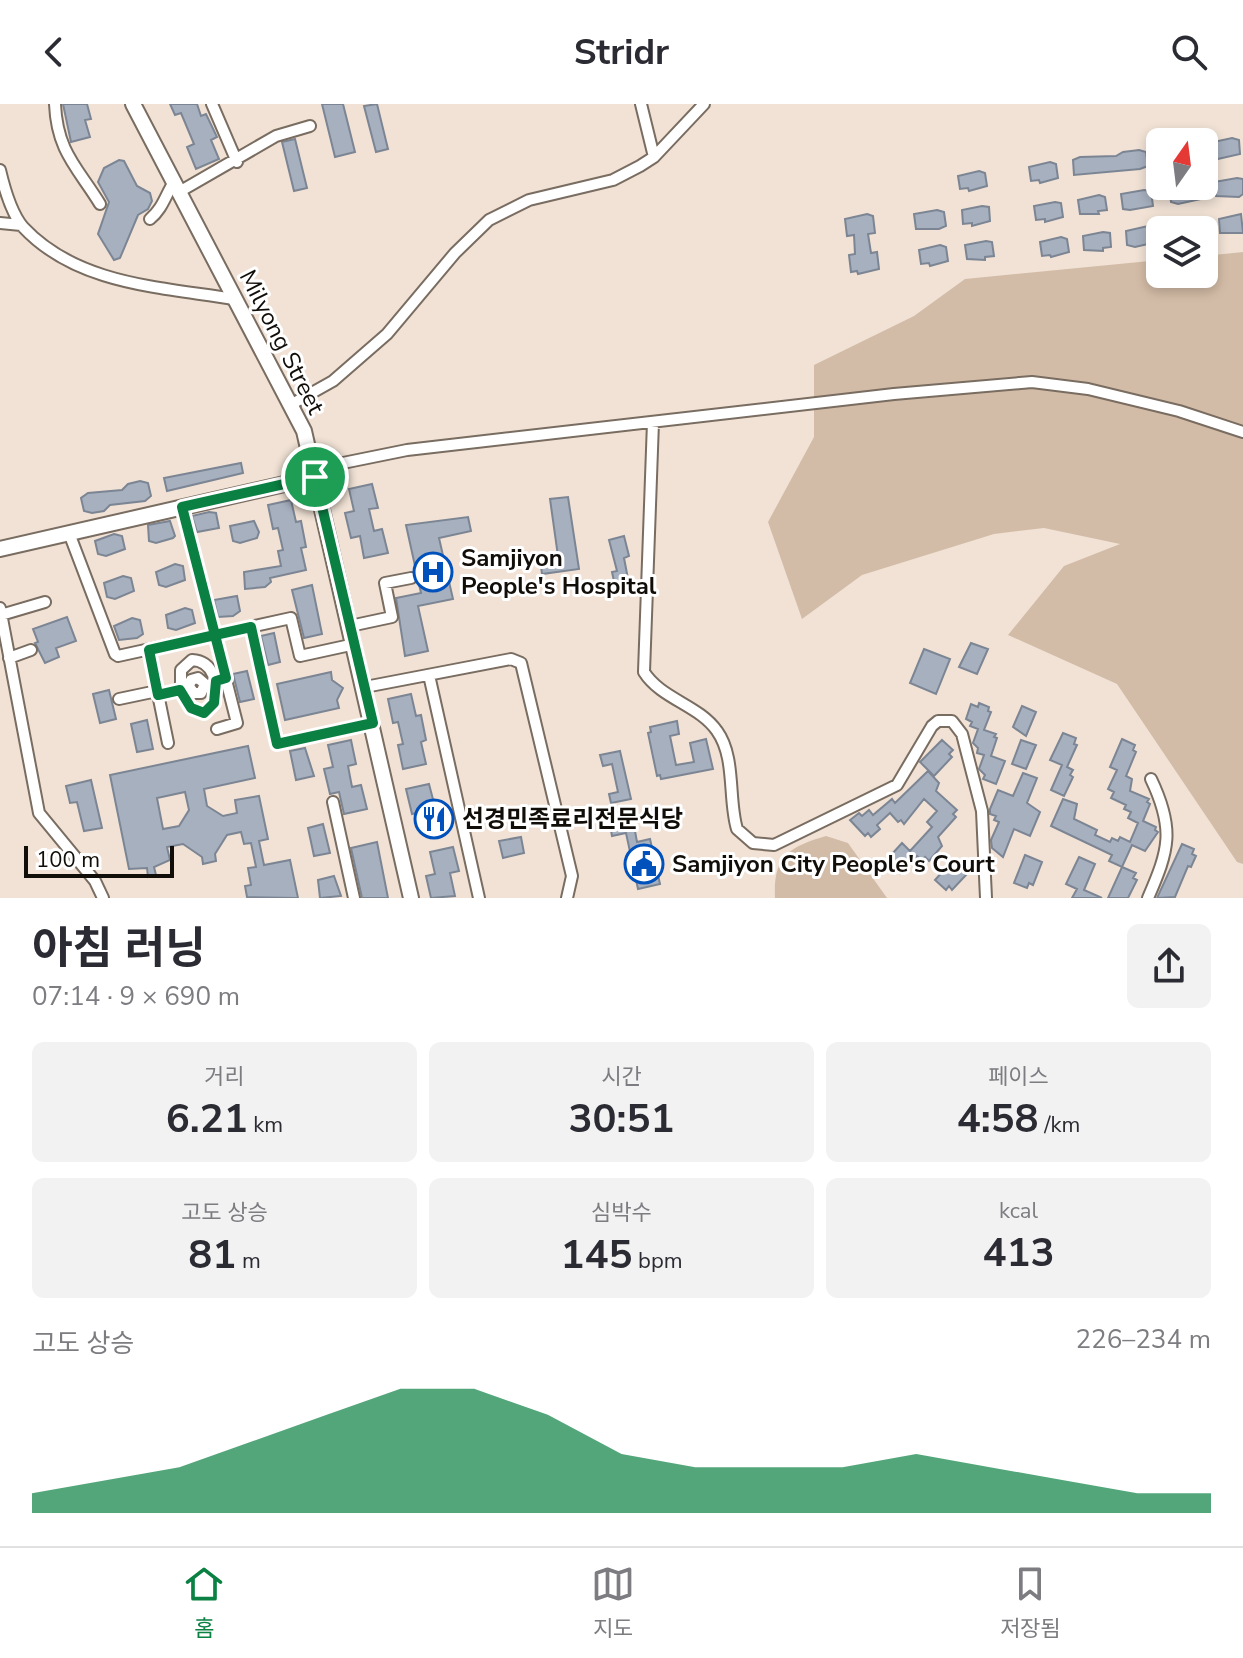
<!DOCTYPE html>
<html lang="ko">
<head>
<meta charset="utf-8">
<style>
  :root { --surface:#fff; --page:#f2f2f3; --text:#2b2b33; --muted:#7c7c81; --line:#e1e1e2; --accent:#0b8043 }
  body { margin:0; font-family:"Nunito Sans","Noto Sans KR",sans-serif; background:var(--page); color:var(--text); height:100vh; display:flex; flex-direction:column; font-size:30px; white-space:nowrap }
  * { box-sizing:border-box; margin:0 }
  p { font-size:26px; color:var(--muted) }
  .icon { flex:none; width:44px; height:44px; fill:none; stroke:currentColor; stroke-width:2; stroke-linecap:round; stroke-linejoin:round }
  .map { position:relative; height:794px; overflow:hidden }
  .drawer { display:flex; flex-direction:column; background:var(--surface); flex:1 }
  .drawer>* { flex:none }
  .needle { width:52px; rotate:14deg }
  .tools { position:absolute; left:1146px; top:24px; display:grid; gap:16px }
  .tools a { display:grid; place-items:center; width:72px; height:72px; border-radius:12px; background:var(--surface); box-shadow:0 4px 12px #0003; font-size:40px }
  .scale { position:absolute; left:24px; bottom:20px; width:150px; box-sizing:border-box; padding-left:8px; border:4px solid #110d08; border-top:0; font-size:22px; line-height:28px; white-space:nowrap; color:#110d08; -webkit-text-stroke:6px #fff; paint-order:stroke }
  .pin { position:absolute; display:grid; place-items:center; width:68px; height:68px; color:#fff; margin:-34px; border:4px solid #fff; border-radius:50%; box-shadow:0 2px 8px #0007 }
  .round { display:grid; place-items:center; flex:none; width:84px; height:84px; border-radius:12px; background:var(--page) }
  .overview { display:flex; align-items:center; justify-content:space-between; height:136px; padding:0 32px }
  h1 { font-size:44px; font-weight:700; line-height:60px }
  .metrics { display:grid; grid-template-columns:repeat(3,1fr); gap:12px; height:136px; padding:8px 32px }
  .metrics div { display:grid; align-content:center; border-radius:12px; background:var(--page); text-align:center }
  .metrics b { font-size:40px; font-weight:700 }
  .metrics small { font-size:22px; font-weight:400 }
  .metrics p { font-size:22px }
  .chart { height:224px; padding:16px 32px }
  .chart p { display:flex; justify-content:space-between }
  .chart svg { width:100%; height:144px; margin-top:8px; fill:var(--accent); opacity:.7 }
  header { display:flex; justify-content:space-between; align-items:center; height:104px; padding:0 32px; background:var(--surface); font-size:36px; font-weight:700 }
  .dock { display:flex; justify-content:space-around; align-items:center; height:112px; border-top:2px solid var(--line); background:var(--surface); font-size:22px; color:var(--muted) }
  .dock a { display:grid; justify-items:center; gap:4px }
  .dock .active { color:var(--accent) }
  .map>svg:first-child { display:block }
</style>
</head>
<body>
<header><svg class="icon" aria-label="back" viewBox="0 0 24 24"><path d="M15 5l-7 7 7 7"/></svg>Stridr<svg class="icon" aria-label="search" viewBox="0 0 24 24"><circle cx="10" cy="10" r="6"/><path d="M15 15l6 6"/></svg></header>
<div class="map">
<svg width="1243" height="794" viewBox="0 0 1243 794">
  <rect width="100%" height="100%" fill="#f1e2d5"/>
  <path fill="#d3bca7" d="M1243,148V760L1237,758L1117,580L1008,531L1064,462L1120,440L1044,424L994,430L862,471L802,515L768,418L814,333V261L914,212L965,175L1160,156V170H1204V152Z
    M826,732L848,739L887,794H775C773,752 789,743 826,732Z"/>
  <path fill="#a7b0bf" stroke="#7c8593" stroke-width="2" fill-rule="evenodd" d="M63,0H87L91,15L85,16L90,33L71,38Z
    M170,0H197L201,12L206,10L217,33L211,36L219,55L196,65L187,43L194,40L181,9L175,11Z
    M322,0H343L355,48L335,53Z
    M377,0L388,45L376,48L364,2Z
    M1232,34L1239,36L1240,50L1218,55L1211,53L1209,39Z
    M295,35L307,84L294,87L282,38Z
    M1139,46L1146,48L1148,62L1140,65L1074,71L1073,56L1080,53L1116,52L1123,48Z
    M119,56L124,57L137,82L150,89L152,97L148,105L138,111L120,154L114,156L98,130L109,98L98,78L104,64Z
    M1050,58L1056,60L1058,74L1040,79L1039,76L1031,77L1029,63Z
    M979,67L985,69L987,82L969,87L968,84L960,85L958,72Z
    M1237,74L1243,75V90L1239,93L1216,92L1214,78Z
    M1177,82H1199L1201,95L1178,100L1171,98L1169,84Z
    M1144,86L1151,87L1153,102L1130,106L1123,105L1121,90Z
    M1099,91L1105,93L1107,106L1098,107L1099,110H1080L1078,96Z
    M1055,98L1061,99L1063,113L1045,118V115L1036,116L1034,102Z
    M982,102L989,103L990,117L972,122V119L963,120L962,106Z
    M937,106L944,108L946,122L939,125H916L914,110Z
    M867,110L873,112L875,129L868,130L871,149L877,148L879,165L858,170L857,167L851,168L849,151L855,150L854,131L847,132L845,115Z
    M1241,110L1243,129H1220L1219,115Z
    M1148,122L1156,124L1157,138L1135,143L1127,141L1126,127Z
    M1103,128L1110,129L1111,143L1103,144V147L1084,146L1083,132Z
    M1061,133L1067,135L1069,148L1051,153L1050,151L1042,152L1040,138Z
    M986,137L992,138L994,152L985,153V156L967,155L965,141Z
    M940,141L946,143L948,157L930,162L929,159L921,160L919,146Z
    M241,359L243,369L167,387L164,374Z
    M140,377L148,379L151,392L145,397L110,401L104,407L92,409L84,407L81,394L88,389L122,386L128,380Z
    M372,380L378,404L369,405L374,427L382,425L388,449L364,454L360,432L351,434L345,409L354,407L349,385Z
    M568,393L579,465L542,470L540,454L558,452L550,395Z
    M291,396L296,418L301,417L306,443L301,444L306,466L270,474L271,478L265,483L245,485L244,468L281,462L278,447L283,446L278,424L273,425L268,401Z
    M209,408L216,409L219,424L197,428L192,412Z
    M468,413L471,427L439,434L453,495L418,502L428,547L405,552L396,494L421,489L406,421Z
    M170,417L175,432L173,434L156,439L149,437L148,421Z
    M254,417L259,428L257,434L240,439L233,437L230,422Z
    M114,430L122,432L125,445L106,452L98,450L95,437Z
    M624,432L629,452L624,454L629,480L615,482L612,468L617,467L609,436Z
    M175,460L183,462L185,476L166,483L159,481L156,468Z
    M123,472L131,474L134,487L115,495L107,493L104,479Z
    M312,481L322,530L304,534L292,486Z
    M237,492L240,507L233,512L218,513L214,496Z
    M185,504L192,506L195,519L176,526L168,524L166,511Z
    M67,513L76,537L56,544L59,553L45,559L35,539L38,538L33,525Z
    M132,514L140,516L143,530L137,534L119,536L114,522Z
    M274,529L280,558L268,561L261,532Z
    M971,539L988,545L977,570L959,563Z
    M924,545L950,555L936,590L910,579Z
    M247,567L254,595L240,598L233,570Z
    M331,568L332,576L343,584L337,596L339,604L285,616L277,580Z
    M109,586L116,615L100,619L93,590Z
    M411,590L416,612L421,611L426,636L421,638L426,660L403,665L398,641L403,640L398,618L393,619L388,595Z
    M979,599L989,603L988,607L991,608L984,626L996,630L994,633L997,634L991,652L1005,657L996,680L983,675L985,671L979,665L984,651L977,649L978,644L973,639L978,625L970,622L972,618L966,615L971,600L978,603Z
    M1022,602L1036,608L1026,632L1013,623Z
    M147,616L153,645L137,648L131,620Z
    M677,617L679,630L670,632L676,661L694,658L690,639L706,635L713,665L661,675L660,671L657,672L648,629L651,628L650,623Z
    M1063,629L1076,634L1074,640L1077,641L1067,663L1073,666L1070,671L1073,673L1064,692L1051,686L1062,661L1050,656Z
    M1122,635L1135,641L1133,646L1136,648L1126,672L1132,675L1130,687L1149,695L1147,698L1150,700L1143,717L1156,723L1155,726L1158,728L1145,747L1132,741L1122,763L1109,757L1112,751L1051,722L1063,695L1077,700L1074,715L1097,726L1095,731L1110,738L1112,734L1118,737L1120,733L1130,738L1138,719L1128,714L1131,708L1124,705L1126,701L1111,694L1114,688L1108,685L1117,666L1110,663Z
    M351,636L356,660L348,662L352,683L361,681L367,705L344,710L339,688L330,690L324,665L333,663L328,641Z
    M942,636L953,646L949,650L952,653L934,672L920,658Z
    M1021,636L1036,641L1026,665L1012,660Z
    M248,642L255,674L204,685L207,702L223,712L237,709L235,696L259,692L268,735L259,737L264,761L290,756L298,794L247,793L245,782L251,781L248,764L256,763L251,739L244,740L241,728L227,731L215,750L216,757L203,760L202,753L183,740L167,743L170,756L154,763L156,771L148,773L147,764L129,765L110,671ZM185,688L189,706L179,722L163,725L157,694Z
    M305,644L314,672L296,676L290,647Z
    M620,647L631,695L611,699L609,690L618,688L612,660L603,662L600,651Z
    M928,667L939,679L936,687L957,706L953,710L956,713L938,733L942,742L929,757L925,753L922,756L917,752L900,770L896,767L893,770L882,761L902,739L910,747L932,723L927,718L937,707L924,695L904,720L901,716L898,718L890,709L877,721L880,725L871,733L868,729L865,732L850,716L859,709L862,712L869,706L873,711L892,695L895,699Z
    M1023,669L1037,674L1027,699L1040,708L1030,732L1014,725L1003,753L992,744L991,736L999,718L994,716L996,712L990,710V705L998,686L1013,692Z
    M91,676L102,724L84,727L77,698L70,699L66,682Z
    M429,680L435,703L443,702L448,725L425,730L421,708L412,710L406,685Z
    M633,716L637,738L650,735L660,780L638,785L626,729L612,732L610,721Z
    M323,720L330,749L314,752L308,724Z
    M521,733L524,749L503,754L499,737Z
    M377,738L388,794H362L351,744Z
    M1182,740L1194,745L1192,750L1196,752L1191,763L1188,762L1175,793L1157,794Z
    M453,743L459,767L450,769L455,792L431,794L426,772L435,770L430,748Z
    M1025,751L1042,758L1033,781L1029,779L1027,784L1014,779Z
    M1079,753L1095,760L1084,786L1102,794H1072L1077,785L1066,780Z
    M954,755L965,764L962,767L966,771L952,786L949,782L946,786L935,776Z
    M1122,763L1136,769L1133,774L1137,776L1128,794H1108Z
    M334,772L341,792L320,794L318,776Z"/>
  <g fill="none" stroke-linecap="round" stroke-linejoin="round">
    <defs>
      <path id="street" d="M55,0C57,48 78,64 100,100
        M212,0L237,58
        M641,0L654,53
        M0,66C4,83 12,110 23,123C77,181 161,183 234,195
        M179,88L276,32L310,22
        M150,115C163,104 165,92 174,78
        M0,119L21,121
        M292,300L333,277L387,230L455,149L489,116L529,96L613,76L640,62L654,53L704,0
        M653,318L644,568C661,595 699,601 717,627C736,653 728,696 737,725L753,739L774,741L897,681L932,622L938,617H952L962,630L982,707L986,794
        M315,373L333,361L407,346L894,290L1032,278L1088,285L1179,307L1243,328
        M182,403L237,619L217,625
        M69,429L115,550L118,552L291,514L300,552L355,540
        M0,504L39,709L95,777L103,794
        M1,511L45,498
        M350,522L392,513L385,479L411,474
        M251,523L277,640L373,619
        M149,546L168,639
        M9,554L31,546
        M192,556C214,557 219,581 214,599L204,609L191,604L181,589V566Z
        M429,571L479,794
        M365,583L511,555L521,559L572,772L567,794
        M158,591L189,583L191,576L198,574L205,580L201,589H194L189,583
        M119,595L157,587
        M333,698L354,794
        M1148,794C1169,746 1175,725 1151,675"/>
      <path id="secondary" d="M133,0L304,327L411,794
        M0,445L315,373"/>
    </defs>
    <use href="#street" stroke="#796c60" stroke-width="14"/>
    <use href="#secondary" stroke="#796c60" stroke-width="18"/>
    <use href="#street" stroke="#fff" stroke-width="10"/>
    <use href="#secondary" stroke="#fff" stroke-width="14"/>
  </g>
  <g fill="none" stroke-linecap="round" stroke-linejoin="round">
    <defs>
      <path id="route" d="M315,373L182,403L215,531L149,546L158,591L180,586L191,604L204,609L214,599L216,577L226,574L215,531L251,523L277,640L373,619L315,373"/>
    </defs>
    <use href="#route" stroke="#fff" stroke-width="16"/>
    <use href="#route" stroke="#0b8043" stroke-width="10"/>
  </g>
  <defs>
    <symbol id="hospital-ring" viewBox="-11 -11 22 22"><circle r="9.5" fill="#fff" stroke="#0051bb" stroke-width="1.5"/><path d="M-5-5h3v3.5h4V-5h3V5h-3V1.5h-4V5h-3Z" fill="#0051bb"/></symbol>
    <symbol id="restaurant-ring" viewBox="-11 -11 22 22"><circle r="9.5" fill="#fff" stroke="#0051bb" stroke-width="1.5"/><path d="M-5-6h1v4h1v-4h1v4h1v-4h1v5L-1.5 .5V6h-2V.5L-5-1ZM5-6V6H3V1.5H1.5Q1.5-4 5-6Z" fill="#0051bb"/></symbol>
    <symbol id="civic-ring" viewBox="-11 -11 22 22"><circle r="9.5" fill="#fff" stroke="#0051bb" stroke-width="1.5"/><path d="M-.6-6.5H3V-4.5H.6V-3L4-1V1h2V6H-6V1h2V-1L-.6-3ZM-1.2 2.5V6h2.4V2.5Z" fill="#0051bb"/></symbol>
  </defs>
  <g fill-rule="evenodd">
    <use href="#hospital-ring" x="411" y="446" width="44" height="44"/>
    <use href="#restaurant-ring" x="412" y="693" width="44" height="44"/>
    <use href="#civic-ring" x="622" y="738" width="44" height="44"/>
  </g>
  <g text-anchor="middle" stroke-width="6" stroke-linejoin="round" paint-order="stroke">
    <g font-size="24" fill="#110d08" stroke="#fff">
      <text transform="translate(282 238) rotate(63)" y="8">Milyong Street</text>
    </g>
    <g font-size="24" font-weight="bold" fill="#110d08" stroke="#fff" text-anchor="start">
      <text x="461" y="462">Samjiyon<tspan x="461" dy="28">People's Hospital</tspan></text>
      <text x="462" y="723">선경민족료리전문식당</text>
      <text x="672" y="768">Samjiyon City People's Court</text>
    </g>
  </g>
</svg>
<div class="tools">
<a><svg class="needle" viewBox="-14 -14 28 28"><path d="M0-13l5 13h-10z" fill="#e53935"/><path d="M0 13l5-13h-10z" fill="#7c7c81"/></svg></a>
<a><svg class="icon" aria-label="layers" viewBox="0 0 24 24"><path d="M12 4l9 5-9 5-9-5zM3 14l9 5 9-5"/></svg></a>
</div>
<div class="scale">100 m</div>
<div class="pin" style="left:315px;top:373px;background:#1e9e55"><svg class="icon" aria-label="arrive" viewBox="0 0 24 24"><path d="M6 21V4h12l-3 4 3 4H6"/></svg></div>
</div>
<section class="drawer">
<div class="overview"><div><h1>아침 러닝</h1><p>07:14 · 9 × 690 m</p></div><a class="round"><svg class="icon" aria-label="share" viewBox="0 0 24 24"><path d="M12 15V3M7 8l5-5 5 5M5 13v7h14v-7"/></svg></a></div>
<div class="metrics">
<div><p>거리</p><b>6.21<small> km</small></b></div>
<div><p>시간</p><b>30:51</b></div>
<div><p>페이스</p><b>4:58<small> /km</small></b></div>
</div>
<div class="metrics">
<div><p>고도 상승</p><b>81<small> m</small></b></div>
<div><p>심박수</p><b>145<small> bpm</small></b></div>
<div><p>kcal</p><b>413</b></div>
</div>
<div class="chart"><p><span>고도 상승</span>226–234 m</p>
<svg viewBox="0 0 160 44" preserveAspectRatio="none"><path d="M0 44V38L10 34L20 30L30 22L40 14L50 6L60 6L70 14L80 26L90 30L100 30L110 30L120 26L130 30L140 34L150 38L160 38V44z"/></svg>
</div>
</section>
<nav class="dock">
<a class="active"><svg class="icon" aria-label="home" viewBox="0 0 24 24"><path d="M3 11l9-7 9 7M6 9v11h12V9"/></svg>홈</a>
<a><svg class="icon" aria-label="map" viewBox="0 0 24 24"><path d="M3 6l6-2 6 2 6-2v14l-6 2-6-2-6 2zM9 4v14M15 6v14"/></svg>지도</a>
<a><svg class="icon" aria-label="saved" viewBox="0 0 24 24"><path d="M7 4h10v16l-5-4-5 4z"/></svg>저장됨</a>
</nav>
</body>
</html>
